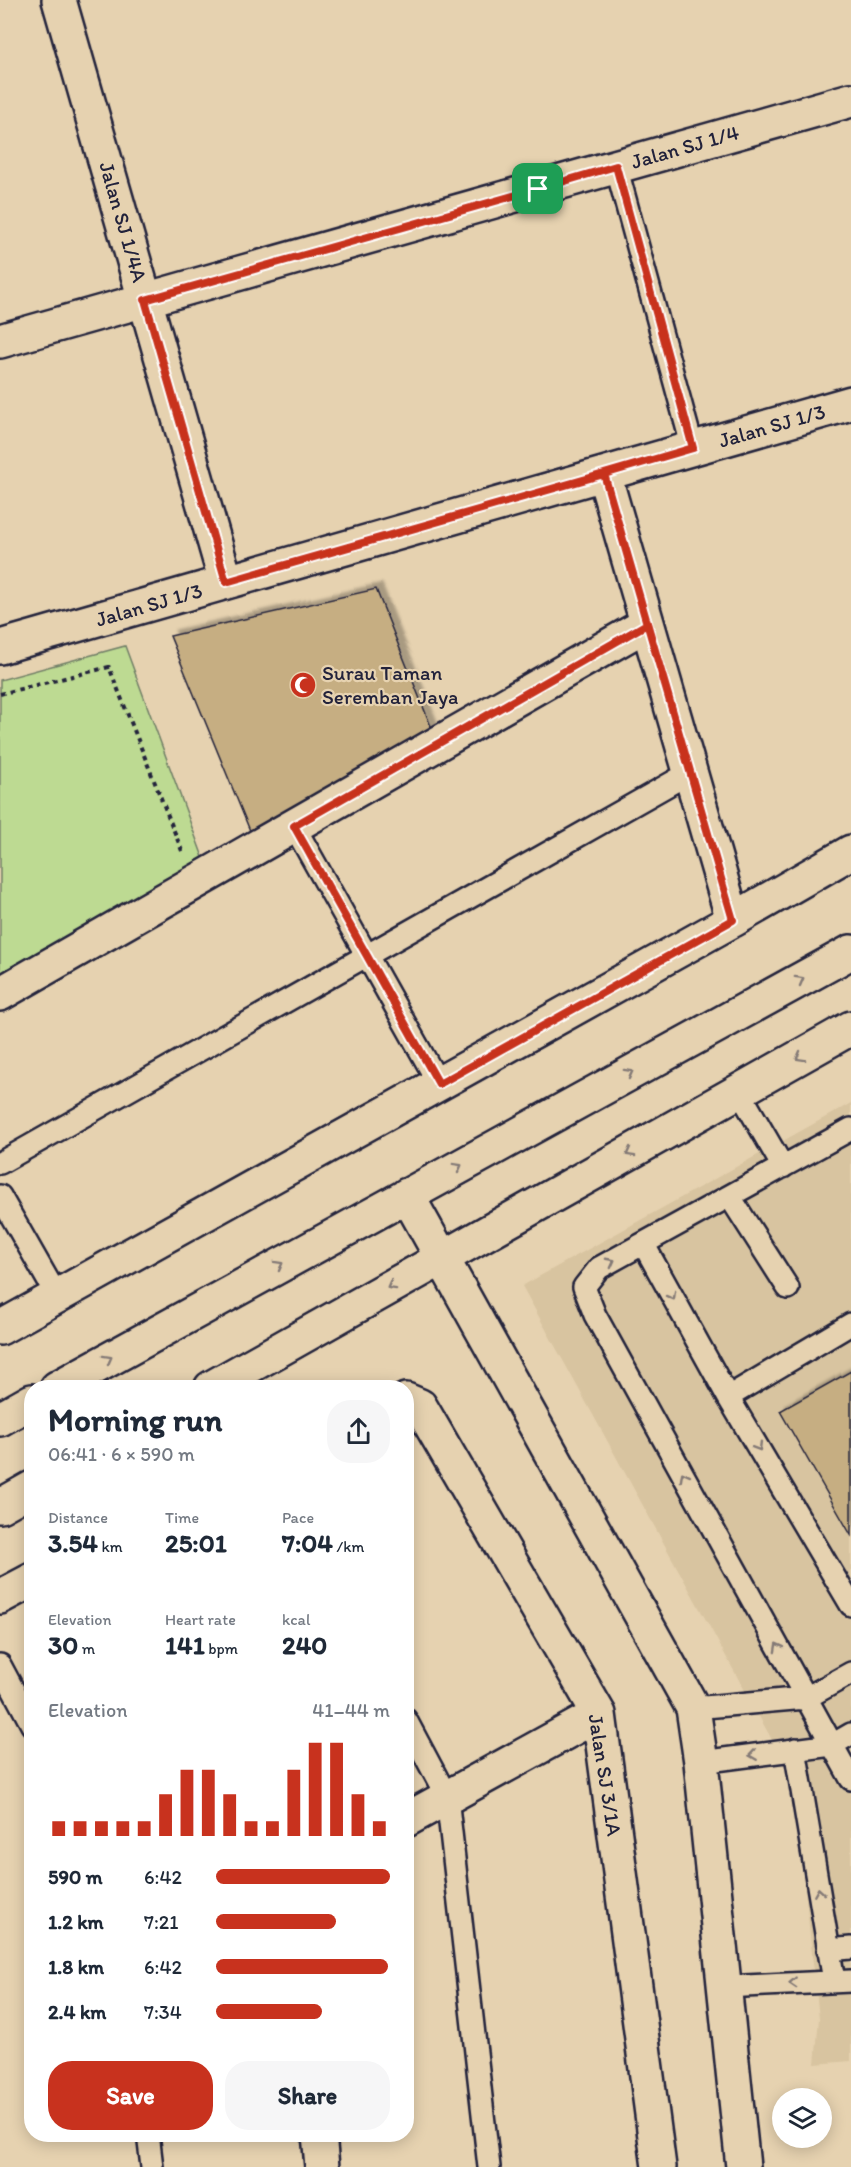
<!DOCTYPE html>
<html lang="en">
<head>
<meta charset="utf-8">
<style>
  :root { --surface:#fff; --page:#f6f6f7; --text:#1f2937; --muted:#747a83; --accent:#c8321e }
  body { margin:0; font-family:Itim,sans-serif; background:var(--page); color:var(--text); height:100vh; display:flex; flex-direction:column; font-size:22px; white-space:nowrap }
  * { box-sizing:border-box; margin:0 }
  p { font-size:20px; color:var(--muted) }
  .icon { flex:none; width:33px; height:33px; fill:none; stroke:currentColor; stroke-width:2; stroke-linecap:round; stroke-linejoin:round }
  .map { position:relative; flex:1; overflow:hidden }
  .sheet { position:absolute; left:24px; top:1380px; width:390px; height:762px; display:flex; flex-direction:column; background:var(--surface); border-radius:24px; box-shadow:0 3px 15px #0003 }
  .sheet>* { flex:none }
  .buttons { position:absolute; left:772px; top:2088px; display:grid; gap:12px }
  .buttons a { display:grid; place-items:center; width:60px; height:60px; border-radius:50%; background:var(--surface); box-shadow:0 3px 15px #0003; font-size:30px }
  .pin { position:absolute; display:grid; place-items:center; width:51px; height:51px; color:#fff; margin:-26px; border-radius:12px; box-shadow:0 3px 9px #0006 }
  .round { display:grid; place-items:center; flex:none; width:63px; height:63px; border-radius:24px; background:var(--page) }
  .summary { display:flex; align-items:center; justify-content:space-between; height:102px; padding:0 24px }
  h1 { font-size:33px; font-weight:700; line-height:45px }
  .stats { display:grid; grid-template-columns:repeat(3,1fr); gap:9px; height:102px; padding:6px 24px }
  .stats div { display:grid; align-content:center }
  .stats b { font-size:26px; font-weight:700 }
  .stats small { font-size:16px; font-weight:400 }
  .stats p { font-size:16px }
  .chart { height:168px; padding:12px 24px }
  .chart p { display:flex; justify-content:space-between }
  .chart svg { width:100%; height:108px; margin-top:6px; stroke:var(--accent); stroke-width:6 }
  .button { display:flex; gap:12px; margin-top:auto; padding:12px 24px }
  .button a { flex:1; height:69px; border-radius:24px; background:var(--accent); color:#fff; font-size:24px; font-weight:700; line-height:69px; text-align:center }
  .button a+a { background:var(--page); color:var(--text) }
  ul { padding:0 24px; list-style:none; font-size:20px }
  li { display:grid; grid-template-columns:96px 72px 1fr; align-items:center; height:45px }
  li i { height:15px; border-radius:8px; background:var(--accent) }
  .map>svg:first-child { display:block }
</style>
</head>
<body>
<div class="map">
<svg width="851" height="2167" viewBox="0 0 851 2167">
  <defs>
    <filter id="shadow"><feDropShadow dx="5.5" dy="-5.5" stdDeviation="1.5" flood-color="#0004"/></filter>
  </defs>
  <rect width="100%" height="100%" fill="#e6d2b0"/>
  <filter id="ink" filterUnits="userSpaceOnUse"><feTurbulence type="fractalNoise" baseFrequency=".0167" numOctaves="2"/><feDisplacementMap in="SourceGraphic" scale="12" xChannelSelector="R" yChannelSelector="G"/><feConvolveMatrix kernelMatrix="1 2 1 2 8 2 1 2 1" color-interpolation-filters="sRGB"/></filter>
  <g filter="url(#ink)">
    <path fill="#d8c4a0" d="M851,1103V2061L815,2064L819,2018L793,1778L522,1286Z"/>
    <path fill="#bdda92" stroke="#707e66" stroke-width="1.5" d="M125,646L207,868L0,984V680Z"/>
    <path fill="#c6ae82" stroke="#22223b" stroke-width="1.5" filter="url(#shadow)" d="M376,589L434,734L253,838L170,636Z
      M851,1371V1535L780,1411Z"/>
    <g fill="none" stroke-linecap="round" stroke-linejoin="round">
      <defs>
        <path id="lane" d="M616,166L693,449
          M294,826L439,1084
          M739,1091L783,1167
          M851,1129L599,1268L584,1287L595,1315L851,1779
          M0,1163L691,772
          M0,1196L57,1296
          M730,1197L788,1288
          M644,1245L728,1397L851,1605
          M728,1397L851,1324
          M0,1665L32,1725
          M693,1708L806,1698L851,1673
          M406,1720L447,1797L489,2167
          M795,1749L834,1981
          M701,1762L832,1745L851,1734
          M828,1950L851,1948
          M724,1987L851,1981
          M148,2134L152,2167"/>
        <path id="street" d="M59,0L226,582
          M0,341L851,100
          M604,474L733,920
          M0,647L851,403
          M0,994L647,624
          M0,1328L733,920L851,852
          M406,1400L420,1406L599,1714L659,2167
          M0,1597L32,1580
          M406,1820L599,1714
          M319,2134L322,2167"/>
        <path id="secondary" d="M407,1195L693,1708L701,1762L743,2167
          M57,1388L851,952
          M211,1388L851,1028
          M0,1419L32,1401
          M0,1506L32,1488"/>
      </defs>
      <use href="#lane" stroke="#22223b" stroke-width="26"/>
      <use href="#street" stroke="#22223b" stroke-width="38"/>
      <use href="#secondary" stroke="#22223b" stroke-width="38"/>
      <path stroke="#22223b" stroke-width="4" stroke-dasharray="4.5 4.5" stroke-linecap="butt" d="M0,694L109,667L182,851"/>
      <use href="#lane" stroke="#e6d2b0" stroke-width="21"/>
      <use href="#street" stroke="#e6d2b0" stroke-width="33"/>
      <use href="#secondary" stroke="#e6d2b0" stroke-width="33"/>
    </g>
    <defs><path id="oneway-chevron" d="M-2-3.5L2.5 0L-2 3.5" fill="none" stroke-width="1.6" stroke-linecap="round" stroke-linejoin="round" transform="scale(1.5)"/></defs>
    <g stroke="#847a76">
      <use href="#oneway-chevron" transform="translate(800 980) rotate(-29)"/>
      <use href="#oneway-chevron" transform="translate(800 1057) rotate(151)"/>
      <use href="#oneway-chevron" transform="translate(629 1073) rotate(-29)"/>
      <use href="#oneway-chevron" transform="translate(630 1153) rotate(151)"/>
      <use href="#oneway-chevron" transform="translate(458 1167) rotate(-29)"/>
      <use href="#oneway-chevron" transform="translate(611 1262) rotate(-28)"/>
      <use href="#oneway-chevron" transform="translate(279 1265) rotate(-29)"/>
      <use href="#oneway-chevron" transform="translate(391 1286) rotate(151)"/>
      <use href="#oneway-chevron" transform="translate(672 1296) rotate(61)"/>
      <use href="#oneway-chevron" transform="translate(108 1359) rotate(-29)"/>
      <use href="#oneway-chevron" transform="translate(758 1447) rotate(59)"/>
      <use href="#oneway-chevron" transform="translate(684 1476) rotate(-119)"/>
      <use href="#oneway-chevron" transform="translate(778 1647) rotate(-119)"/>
      <use href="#oneway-chevron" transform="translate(753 1755) rotate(172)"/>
      <use href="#oneway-chevron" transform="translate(819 1892) rotate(-99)"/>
      <use href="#oneway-chevron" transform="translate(793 1983) rotate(177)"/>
    </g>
  </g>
  <g fill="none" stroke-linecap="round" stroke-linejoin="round" filter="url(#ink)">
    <defs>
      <path id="route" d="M538,189L616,166L693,448L604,474L647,624L294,826L439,1084L733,920L604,474L226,582L145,300L538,189"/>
    </defs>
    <use href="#route" stroke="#fff" stroke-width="12"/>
    <use href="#route" stroke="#c8321e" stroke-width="8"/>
  </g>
  <defs>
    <symbol id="mosque-disc" viewBox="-11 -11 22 22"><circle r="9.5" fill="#c8321e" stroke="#e6d2b0"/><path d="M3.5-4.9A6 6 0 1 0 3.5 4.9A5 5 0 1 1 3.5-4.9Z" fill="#fff"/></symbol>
  </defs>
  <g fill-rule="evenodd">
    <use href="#mosque-disc" x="288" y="670" width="30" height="30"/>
  </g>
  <g text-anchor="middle" stroke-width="4.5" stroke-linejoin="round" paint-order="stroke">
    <g font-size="21" fill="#22223b" stroke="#e6d2b0">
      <text transform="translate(685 147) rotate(-16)" y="7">Jalan SJ 1/4</text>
      <text transform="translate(123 222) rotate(74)" y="7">Jalan SJ 1/4A</text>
      <text transform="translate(772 426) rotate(-16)" y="7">Jalan SJ 1/3</text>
      <text transform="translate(149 605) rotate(-16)" y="7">Jalan SJ 1/3</text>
      <text transform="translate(605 1775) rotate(81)" y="7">Jalan SJ 3/1A</text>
    </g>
    <g font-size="21" fill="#22223b" stroke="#e6d2b0" text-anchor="start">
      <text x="322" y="680">Surau Taman<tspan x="322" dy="24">Seremban Jaya</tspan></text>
    </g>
  </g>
</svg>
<div class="buttons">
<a><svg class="icon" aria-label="layers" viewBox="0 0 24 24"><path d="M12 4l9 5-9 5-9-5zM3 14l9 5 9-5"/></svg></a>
</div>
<div class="pin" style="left:538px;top:189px;background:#1e9e55"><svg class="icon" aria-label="arrive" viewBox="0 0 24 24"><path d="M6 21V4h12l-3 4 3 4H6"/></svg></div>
<section class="sheet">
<div class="summary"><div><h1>Morning run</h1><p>06:41 · 6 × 590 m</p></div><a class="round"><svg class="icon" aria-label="share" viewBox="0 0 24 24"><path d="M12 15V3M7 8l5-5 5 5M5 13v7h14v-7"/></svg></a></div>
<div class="stats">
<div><p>Distance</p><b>3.54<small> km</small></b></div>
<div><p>Time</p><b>25:01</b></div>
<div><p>Pace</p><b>7:04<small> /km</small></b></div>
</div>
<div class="stats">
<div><p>Elevation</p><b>30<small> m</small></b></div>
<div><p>Heart rate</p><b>141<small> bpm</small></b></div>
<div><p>kcal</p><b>240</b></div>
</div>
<div class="chart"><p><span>Elevation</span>41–44 m</p>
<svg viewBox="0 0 160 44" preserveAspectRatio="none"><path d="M5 44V38M15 44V38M25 44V38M35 44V38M45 44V38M55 44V27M65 44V17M75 44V17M85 44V27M95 44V38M105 44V38M115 44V17M125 44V6M135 44V6M145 44V27M155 44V38"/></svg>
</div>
<ul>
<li><b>590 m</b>6:42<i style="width:100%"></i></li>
<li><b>1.2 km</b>7:21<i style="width:69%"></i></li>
<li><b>1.8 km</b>6:42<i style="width:99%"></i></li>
<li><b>2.4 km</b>7:34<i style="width:61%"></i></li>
</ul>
<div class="button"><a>Save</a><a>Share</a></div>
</section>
</div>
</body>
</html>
